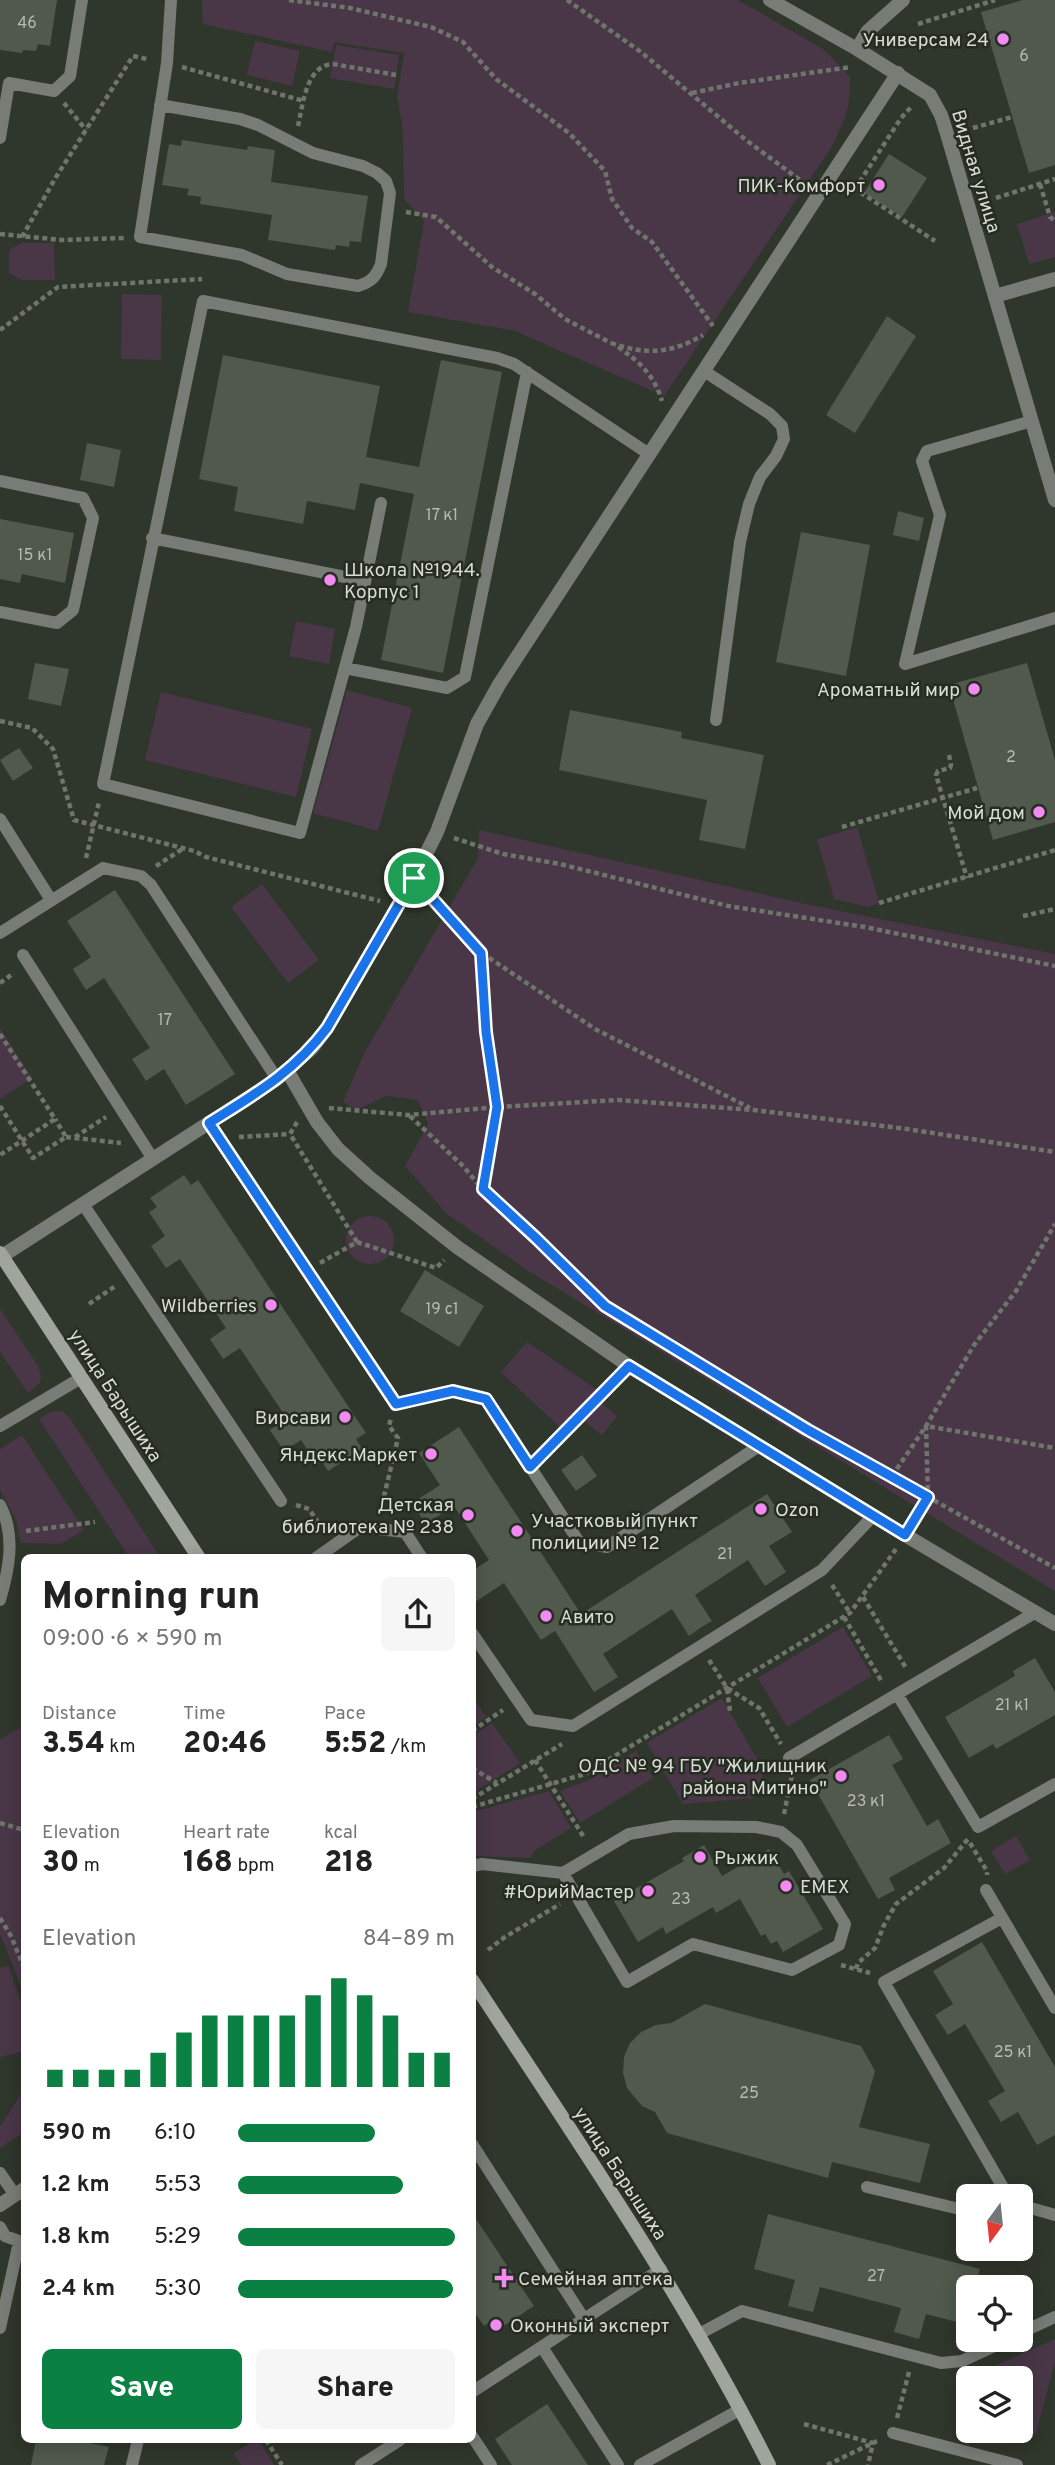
<!DOCTYPE html>
<html lang="en">
<head>
<meta charset="utf-8">
<style>
  :root { --surface:#fff; --page:#f6f6f6; --text:#222; --muted:#767676; --accent:#0b8043 }
  body { margin:0; font-family:Overpass,sans-serif; background:var(--page); color:var(--text); height:100vh; display:flex; flex-direction:column; font-size:26px; white-space:nowrap }
  * { box-sizing:border-box; margin:0 }
  p { font-size:23px; color:var(--muted) }
  .icon { flex:none; width:38px; height:38px; fill:none; stroke:currentColor; stroke-width:2; stroke-linecap:round; stroke-linejoin:round }
  .map { position:relative; flex:1; overflow:hidden }
  .sheet { position:absolute; left:21px; top:1554px; width:455px; height:889px; display:flex; flex-direction:column; background:var(--surface); border-radius:10px; box-shadow:0 4px 18px #0003 }
  .sheet>* { flex:none }
  .needle { width:46px; rotate:195deg }
  .controls { position:absolute; left:956px; top:2184px; display:grid; gap:14px }
  .controls a { display:grid; place-items:center; width:77px; height:77px; border-radius:10px; background:var(--surface); box-shadow:0 4px 18px #0003; font-size:35px }
  .pin { position:absolute; display:grid; place-items:center; width:60px; height:60px; color:#fff; margin:-30px; border:4px solid #fff; border-radius:50%; box-shadow:0 2px 7px #0007 }
  .round { display:grid; place-items:center; flex:none; width:74px; height:74px; border-radius:10px; background:var(--page) }
  .overview { display:flex; align-items:center; justify-content:space-between; height:119px; padding:0 21px }
  h1 { font-size:38px; font-weight:800; line-height:52px }
  .figures { display:grid; grid-template-columns:repeat(3,1fr); gap:10px; height:119px; padding:7px 21px }
  .figures div { display:grid; align-content:center }
  .figures b { font-size:30px; font-weight:800 }
  .figures small { font-size:19px; font-weight:400 }
  .figures p { font-size:19px }
  .chart { height:196px; padding:14px 21px }
  .chart p { display:flex; justify-content:space-between }
  .chart svg { width:100%; height:126px; margin-top:7px; stroke:var(--accent); stroke-width:6 }
  .button { display:flex; gap:14px; margin-top:auto; padding:14px 21px }
  .button a { flex:1; height:80px; border-radius:10px; background:var(--accent); color:#fff; font-size:28px; font-weight:800; line-height:80px; text-align:center }
  .button a+a { background:var(--page); color:var(--text) }
  ul { padding:0 21px; list-style:none; font-size:23px }
  li { display:grid; grid-template-columns:112px 84px 1fr; align-items:center; height:52px }
  li i { height:18px; border-radius:9px; background:var(--accent) }
  .map>svg:first-child { display:block }
</style>
</head>
<body>
<div class="map">
<svg width="1055" height="2465" viewBox="0 0 1055 2465">
  <rect width="100%" height="100%" fill="#2f362b"/>
  <path fill="#493748" d="M202,0H738L823,49L850,77C851,109 844,124 829,151L664,396L515,331L408,312L424,221L404,199L403,131L397,96L404,53L334,42L332,52L203,24Z
    M255,41L300,51L292,86L247,75Z
    M336,45L399,55L394,89L330,78Z
    M1055,212V257L1029,264L1017,224Z
    M21,243H54L55,280H22L9,273V250Z
    M122,294L162,295L161,360L121,359Z
    M296,621L335,629L329,664L289,656Z
    M347,690L412,708L378,831L313,813Z
    M161,692L312,729L296,797L145,760Z
    M857,827L879,903L868,907L834,899L817,839Z
    M479,830L801,903L1055,954V1591L527,1270L447,1214L405,1166L428,1124L418,1100L386,1096L356,1110L343,1102L365,1052L478,858Z
    M262,884L319,960L288,983L231,907Z
    M0,1028L32,1078L0,1099Z
    M346 1240a24 24 0 1 1 48 0a24 24 0 1 1-48 0Z
    M0,1309L38,1366L41,1375L40,1383L28,1393L0,1352Z
    M527,1342L605,1395L600,1402L617,1416L602,1435L582,1419L567,1434L501,1372Z
    M52,1411H62L70,1418L160,1557H129L39,1419Z
    M22,1435L84,1530L61,1544L21,1543L16,1520L0,1489V1449Z
    M843,1627L872,1676L787,1727L758,1678Z
    M473,1697L486,1717L473,1726H472Z
    M722,1698L764,1771L754,1798L683,1804L647,1743Z
    M492,1723L520,1763L473,1793V1736Z
    M24,1725V1994L0,1933V1740Z
    M636,1751L653,1778L580,1823L560,1791L589,1780Z
    M549,1791L571,1828L534,1851L530,1858L473,1856V1812Z
    M1016,1836L1030,1860L1005,1874L991,1851Z
    M9,1966L24,2013V2051L0,2057V1968Z
    M24,2089V2132L0,2148V2127Z
    M1055,2339V2361L1036,2434L1020,2430V2378H978L979,2373Z
    M256,2440H259L274,2465H241L233,2453Z"/>
  <path fill="#51594c" d="M0,0H57L50,46L38,44L36,51L23,50L22,53L0,50Z
    M1023,0H1055V165L1029,173L981,12Z
    M182,140L247,150L248,146L275,150L271,182L368,196L361,242L350,241L349,247L336,245L335,250L268,240L272,215L200,204L201,197L187,195L189,189L162,185L169,144L181,146Z
    M889,154L927,178L902,217L864,193Z
    M887,316L916,336L855,433L826,415Z
    M223,355L380,386L366,457L419,467L441,360L502,372L443,673L381,660L414,494L360,483L355,510L307,501L303,524L234,511L238,487L199,479Z
    M87,443L121,450L114,487L80,480Z
    M898,511L924,518L919,541L893,535Z
    M0,519L74,533L65,583L22,574L20,583L0,579Z
    M801,532L870,545L846,676L776,662Z
    M35,663L69,669L61,706L28,699Z
    M1027,663L1055,760V822L993,840L949,685Z
    M570,710L682,732L681,738L764,755L745,849L699,840L707,800L559,770Z
    M19,748L33,768L13,781L0,760Z
    M115,890L235,1074L186,1105L164,1069L146,1081L132,1059L150,1048L104,978L86,990L73,969L91,957L67,921Z
    M184,1175L191,1185L198,1180L366,1433L356,1439L362,1449L328,1471L322,1462L317,1465L301,1440L284,1451L270,1430L287,1419L240,1348L223,1359L210,1339L226,1328L180,1259L166,1268L151,1246L165,1236L149,1212L157,1207L150,1198Z
    M425,1270L484,1306L459,1347L400,1311Z
    M459,1427L581,1614L767,1494L792,1532L769,1546L786,1572L765,1586L748,1560L695,1595L712,1621L700,1628L689,1636L672,1609L603,1654L618,1677L594,1692L555,1631L541,1640L504,1583L472,1604V1571L489,1560L454,1506L426,1524L412,1503L440,1485L419,1453Z
    M582,1455L597,1476L576,1491L561,1470Z
    M1035,1658L1055,1692V1715L996,1749L993,1744L969,1758L945,1717L1015,1676L1013,1671Z
    M889,1735L903,1759L892,1765L927,1826L938,1819L951,1843L889,1878L895,1890L878,1899L810,1780Z
    M704,1845L722,1876L769,1849L784,1874L789,1871L823,1929L783,1952L777,1941L771,1944L765,1934L761,1936L740,1899L716,1913L713,1907L666,1934L663,1927L638,1942L614,1901L684,1861L682,1858Z
    M982,1942L1055,2067V2135L1037,2145L1018,2112L1001,2122L988,2101L1005,2091L965,2024L948,2035L935,2015L953,2004L933,1971Z
    M705,2004L861,2046L875,2071L859,2127L930,2144L920,2183L832,2162L828,2178L667,2133L655,2112L642,2106L627,2088L623,2073L624,2057L630,2043L641,2032L656,2025L671,2023Z
    M472,2213L534,2306L496,2331L490,2322L484,2326L472,2309Z
    M768,2214L980,2269L975,2287H968V2325L926,2314L919,2339L894,2332L901,2308L820,2287L813,2312L788,2306L795,2280L754,2269Z
    M547,2404L588,2465H512L495,2439Z
    M36,2440H91L90,2443L109,2447L104,2465H31Z"/>
  <g fill="none" stroke-linecap="round" stroke-linejoin="round">
    <path stroke="#6f756b" stroke-width="4.5" stroke-dasharray="5 3.5" stroke-linecap="butt" d="M289,0L350,8L431,27L463,42L496,79L569,133L605,171L612,199L632,228L652,242L713,326
      M567,0L641,52L746,140L804,183
      M918,24L995,0
      M182,67L304,101
      M692,93L739,83L851,67
      M64,103L86,130
      M298,126C303,105 306,65 333,64L396,75
      M973,128L1012,117
      M846,183L935,241
      M1040,184L1050,217L1055,221
      M855,189L901,118L912,106
      M996,198L1055,179
      M406,212L436,217L492,267L535,294L565,319L611,343
      M0,234L62,240L125,238
      M22,237L56,177L133,56L147,59
      M0,330L58,287L202,279
      M611,343C645,355 671,354 703,335
      M618,347C640,362 654,375 662,401
      M0,721L32,728L53,749L74,820L194,851L206,857L380,901
      M949,755L951,765L950,768L938,771L936,775L967,878
      M842,827L977,788
      M454,838L503,854L560,864L728,906L865,927L1055,966
      M86,858L99,802
      M156,866L184,848
      M426,892L481,953L486,1032L497,1107L483,1189
      M879,903L1055,850
      M1023,916L1055,909
      M482,953L595,1029L750,1108
      M0,983L14,973
      M0,1034L55,1119L0,1155
      M0,1106L33,1158L66,1137L55,1119
      M329,1108L409,1115L497,1107L618,1100L754,1110L907,1129L1055,1152
      M410,1116L463,1166L483,1190L536,1238L605,1306L808,1430L1055,1568
      M297,1122L290,1134L357,1242L320,1263
      M66,1137L121,1143
      M75,1137L106,1117
      M239,1137L290,1134
      M357,1242L436,1268L444,1260
      M89,1304L117,1285
      M542,1455L616,1379
      M892,1476L926,1426L974,1345L1016,1291L1055,1224
      M296,1505L309,1509L324,1531
      M380,1513L398,1438L389,1426L391,1418
      M914,1520L928,1497L926,1426L1055,1448
      M26,1531L95,1522
      M832,1585L850,1613
      M863,1597L906,1668
      M844,1617L882,1682
      M709,1660L727,1688L759,1708L781,1744
      M727,1689L730,1711
      M472,1731L503,1710
      M535,1760L585,1839
      M472,1768L497,1783
      M472,1799L562,1744
      M472,1807L585,1774L850,1613L896,1549
      M784,1814L792,1775
      M0,1823L24,1830
      M970,1843L987,1871V1875
      M0,1918L11,1936L24,1968
      M488,1950L505,1937L560,1904
      M841,1965L870,1973
      M856,1969L858,1963L875,1948L884,1925L896,1904L944,1868L968,1839
      M897,2418L909,2372
      M804,2424L873,2443L868,2465
      M266,2440L282,2465
      M827,2465L877,2441"/>
    <path stroke="#787c76" stroke-width="12" d="M160,105L240,119L258,125L313,153L363,166L377,173L386,181L390,193L381,264C376,277 371,282 358,286L287,274L242,255L140,237L167,63L171,0
      M0,138L9,83L54,91L70,76L82,0
      M704,371L770,414L782,426L784,439L776,456L760,477L749,504L740,542L716,720
      M1032,421L927,451L922,461L940,515L905,664L1055,618
      M0,481L83,498L93,518L73,610L57,623L0,612
      M381,503L356,627L300,833L103,784L203,301L497,358L514,364L649,454
      M152,538L365,581
      M345,668L447,688L465,677L527,372
      M0,819L51,900
      M0,933L103,868L141,876L151,885L277,1079
      M23,955L153,1159
      M209,1123L395,1404L453,1390L486,1399L579,1542L607,1547L759,1446
      M83,1204L281,1501
      M0,1426L81,1378
      M0,1505C16,1535 9,1570 0,1600
      M316,1558L360,1527L405,1532L422,1558
      M472,1633L531,1720L573,1726L822,1570L873,1516
      M897,1694L978,1827L1055,1784
      M789,1758L1036,1612
      M472,1866L482,1864L563,1873L629,1834L674,1826L756,1827L781,1832L797,1845L845,1924L839,1945L792,1970L693,1944L627,1982L563,1873
      M986,1890L1055,2008
      M1002,1918L884,1982L1008,2196
      M472,2144L584,2319
      M0,2173L15,2195
      M867,2187L968,2211
      M1020,2205L1055,2215
      M0,2227L5,2236L24,2243
      M0,2328L19,2242
      M1020,2333L1055,2317
      M699,2334L742,2311L941,2363L962,2361L1007,2340
      M542,2347L618,2465
      M472,2392L661,2269
      M893,2433L1017,2465
      M472,2436L491,2465
      M132,2465L138,2440
      M361,2465L400,2440
      M640,2465L741,2409"/>
    <path stroke="#787c76" stroke-width="14" d="M770,0L857,49L930,95L941,115L947,134L1055,500
      M857,49L868,31L903,0
      M995,296L1055,279
      M288,1072L317,1122L338,1149L370,1178L457,1247L629,1366L873,1516L1055,1624
      M2,1256L277,1079L312,1048L327,1028L414,878L437,832L477,724L500,683L898,73
      M0,2205L24,2189"/>
    <path stroke="#9fa59c" stroke-width="14" d="M0,1253L199,1558
      M472,1980C576,2139 684,2295 769,2465"/>
  </g>
  <g fill="none" stroke-linecap="round" stroke-linejoin="round">
    <defs>
      <path id="route" d="M414,878L481,953L486,1032L497,1107L483,1189L536,1238L605,1306L808,1430L928,1497L905,1535L629,1366L530,1467L486,1399L453,1391L396,1404L209,1123C255,1094 293,1073 327,1028Z"/>
    </defs>
    <use href="#route" stroke="#fff" stroke-width="14"/>
    <use href="#route" stroke="#1a73e8" stroke-width="9"/>
  </g>
  <g fill="#f38af1" stroke="#252c21" stroke-width="2.5">
    <circle cx="1003" cy="39" r="7"/>
    <circle cx="879" cy="185" r="7"/>
    <circle cx="330" cy="580" r="7"/>
    <circle cx="974" cy="689" r="7"/>
    <circle cx="1039" cy="812" r="7"/>
    <circle cx="271" cy="1305" r="7"/>
    <circle cx="345" cy="1417" r="7"/>
    <circle cx="431" cy="1454" r="7"/>
    <circle cx="761" cy="1509" r="7"/>
    <circle cx="468" cy="1515" r="7"/>
    <circle cx="517" cy="1531" r="7"/>
    <circle cx="546" cy="1616" r="7"/>
    <circle cx="841" cy="1776" r="7"/>
    <circle cx="700" cy="1857" r="7"/>
    <circle cx="786" cy="1886" r="7"/>
    <circle cx="648" cy="1891" r="7"/>
    <path d="M500.5 2267.5h7v7h7v7h-7v7h-7v-7h-7v-7h7z"/>
    <circle cx="496" cy="2325" r="7"/>
  </g>
  <g text-anchor="middle" stroke-width="5" stroke-linejoin="round" paint-order="stroke">
    <g font-size="16" fill="#b6bbb2">
      <text x="27" y="28">46</text>
      <text x="1024" y="61">6</text>
      <text x="442" y="520">17 к1</text>
      <text x="35" y="560">15 к1</text>
      <text x="1011" y="762">2</text>
      <text x="165" y="1025">17</text>
      <text x="442" y="1314">19 с1</text>
      <text x="725" y="1559">21</text>
      <text x="1012" y="1710">21 к1</text>
      <text x="866" y="1806">23 к1</text>
      <text x="681" y="1904">23</text>
      <text x="1013" y="2057">25 к1</text>
      <text x="749" y="2098">25</text>
      <text x="876" y="2281">27</text>
    </g>
    <g font-size="19" fill="#d7dcd4" stroke="#252c21" text-anchor="end">
      <text x="989" y="46">Универсам 24</text>
      <text x="865" y="192">ПИК-Комфорт</text>
      <text x="344" y="576" text-anchor="start">Школа №1944.<tspan x="344" dy="22">Корпус 1</tspan></text>
      <text x="960" y="696">Ароматный мир</text>
      <text x="1025" y="819">Мой дом</text>
      <text x="257" y="1312">Wildberries</text>
      <text x="331" y="1424">Вирсави</text>
      <text x="417" y="1461">Яндекс.Маркет</text>
      <text x="454" y="1511">Детская<tspan x="454" dy="22">библиотека № 238</tspan></text>
      <text x="775" y="1516" text-anchor="start">Ozon</text>
      <text x="531" y="1527" text-anchor="start">Участковый пункт<tspan x="531" dy="22">полиции № 12</tspan></text>
      <text x="560" y="1623" text-anchor="start">Авито</text>
      <text x="827" y="1772">ОДС № 94 ГБУ "Жилищник<tspan x="827" dy="22">района Митино"</tspan></text>
      <text x="714" y="1864" text-anchor="start">Рыжик</text>
      <text x="800" y="1893" text-anchor="start">EMEX</text>
      <text x="634" y="1898">#ЮрийМастер</text>
      <text x="518" y="2285" text-anchor="start">Семейная аптека</text>
      <text x="510" y="2332" text-anchor="start">Оконный эксперт</text>
    </g>
    <g font-size="19" fill="#d7dcd4" stroke="#252c21">
      <text transform="translate(977 171) rotate(73)" y="7">Видная улица</text>
      <text transform="translate(116 1395) rotate(57)" y="7">улица Барышиха</text>
      <text transform="translate(621 2173) rotate(57)" y="7">улица Барышиха</text>
    </g>
  </g>
</svg>
<div class="controls">
<a><svg class="needle" viewBox="-14 -14 28 28"><path d="M0-13l5 13h-10z" fill="#e53935"/><path d="M0 13l5-13h-10z" fill="#767676"/></svg></a>
<a><svg class="icon" aria-label="locate" viewBox="0 0 24 24"><circle cx="12" cy="12" r="6"/><path d="M12 2v4M12 18v4M2 12h4M18 12h4"/></svg></a>
<a><svg class="icon" aria-label="layers" viewBox="0 0 24 24"><path d="M12 4l9 5-9 5-9-5zM3 14l9 5 9-5"/></svg></a>
</div>
<div class="pin" style="left:414px;top:878px;background:#1e9e55"><svg class="icon" aria-label="arrive" viewBox="0 0 24 24"><path d="M6 21V4h12l-3 4 3 4H6"/></svg></div>
<section class="sheet">
<div class="overview"><div><h1>Morning run</h1><p>09:00 · 6 × 590 m</p></div><a class="round"><svg class="icon" aria-label="share" viewBox="0 0 24 24"><path d="M12 15V3M7 8l5-5 5 5M5 13v7h14v-7"/></svg></a></div>
<div class="figures">
<div><p>Distance</p><b>3.54<small> km</small></b></div>
<div><p>Time</p><b>20:46</b></div>
<div><p>Pace</p><b>5:52<small> /km</small></b></div>
</div>
<div class="figures">
<div><p>Elevation</p><b>30<small> m</small></b></div>
<div><p>Heart rate</p><b>168<small> bpm</small></b></div>
<div><p>kcal</p><b>218</b></div>
</div>
<div class="chart"><p><span>Elevation</span>84–89 m</p>
<svg viewBox="0 0 160 44" preserveAspectRatio="none"><path d="M5 44V38M15 44V38M25 44V38M35 44V38M45 44V32M55 44V25M65 44V19M75 44V19M85 44V19M95 44V19M105 44V12M115 44V6M125 44V12M135 44V19M145 44V32M155 44V32"/></svg>
</div>
<ul>
<li><b>590 m</b>6:10<i style="width:63%"></i></li>
<li><b>1.2 km</b>5:53<i style="width:76%"></i></li>
<li><b>1.8 km</b>5:29<i style="width:100%"></i></li>
<li><b>2.4 km</b>5:30<i style="width:99%"></i></li>
</ul>
<div class="button"><a>Save</a><a>Share</a></div>
</section>
</div>
</body>
</html>
